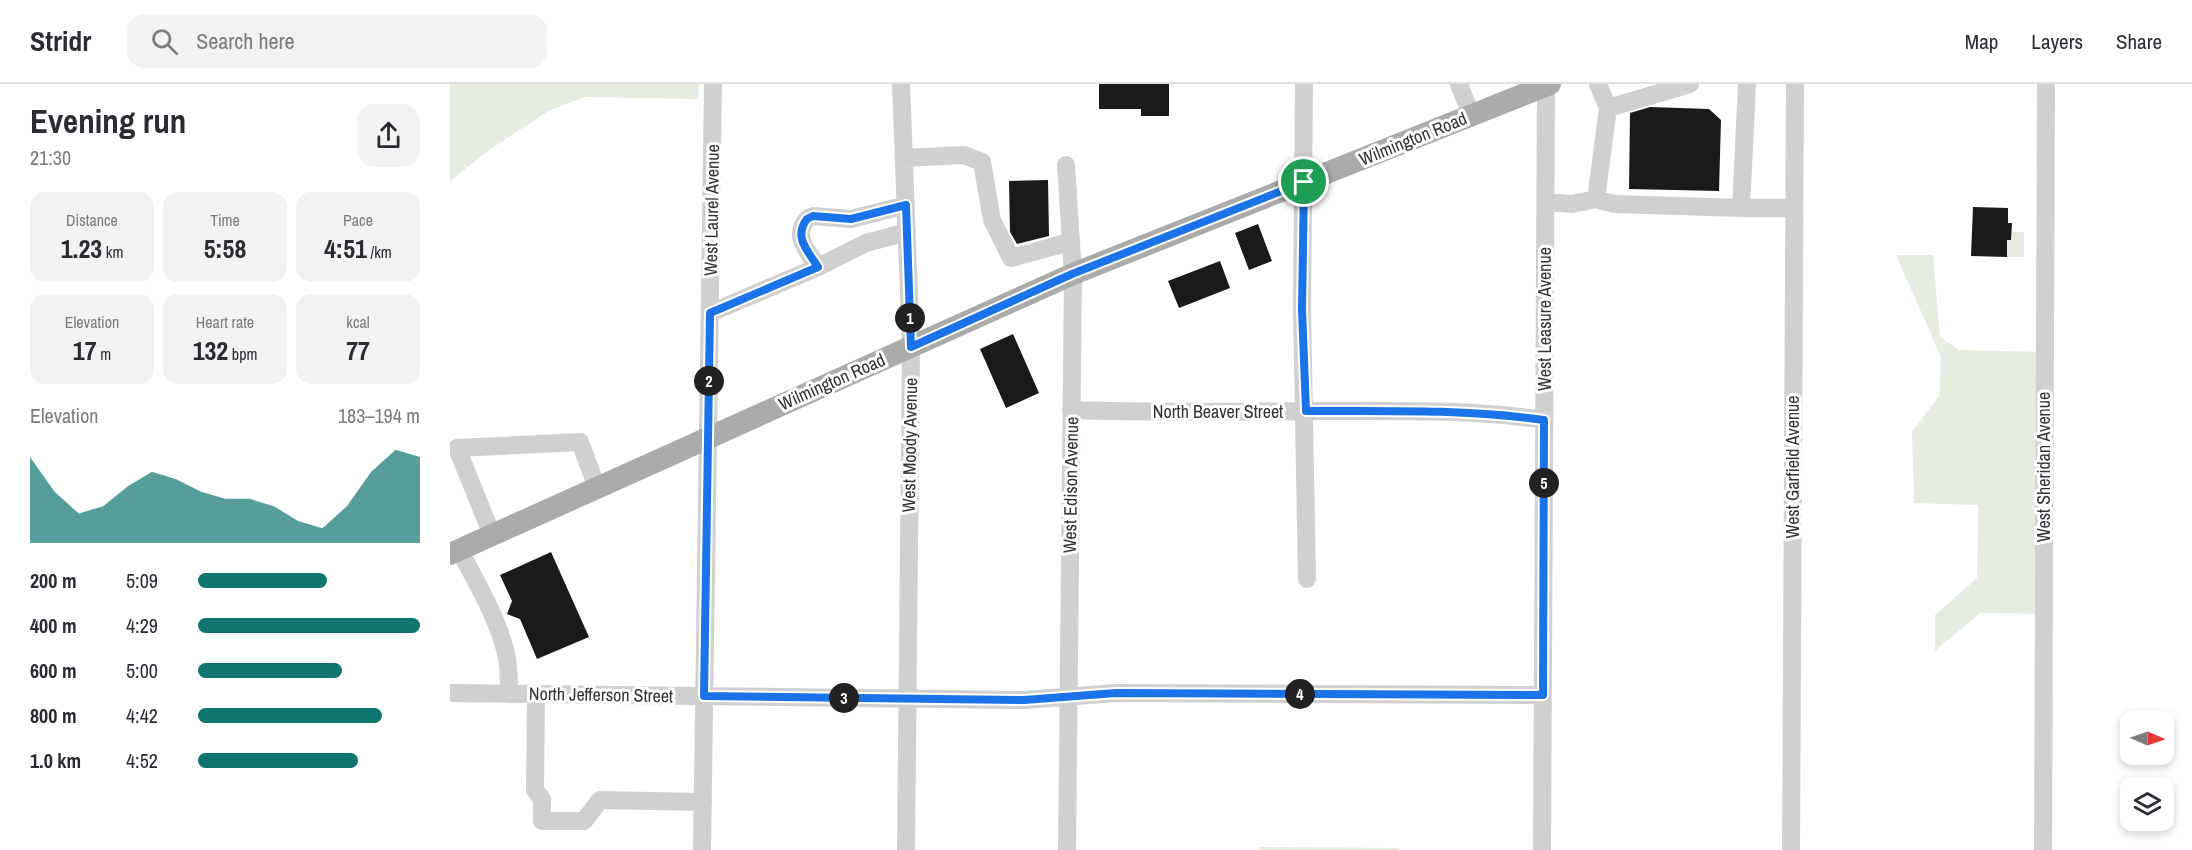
<!DOCTYPE html>
<html lang="en">
<head>
<meta charset="utf-8">
<style>
  :root { --surface:#fff; --page:#f2f2f3; --text:#2b2b33; --muted:#7c7c81; --line:#e1e1e2; --accent:#0f766e }
  body { margin:0; font-family:"Archivo Narrow",sans-serif; background:var(--page); color:var(--text); height:100vh; display:flex; flex-direction:column; font-size:22px; white-space:nowrap }
  * { box-sizing:border-box; margin:0 }
  p { font-size:20px; color:var(--muted) }
  .icon { flex:none; width:33px; height:33px; fill:none; stroke:currentColor; stroke-width:2; stroke-linecap:round; stroke-linejoin:round }
  .map { position:relative; flex:1; overflow:hidden }
  .panel { display:flex; flex-direction:column; background:var(--surface); width:450px }
  .panel>* { flex:none }
  .needle { width:39px; rotate:92deg }
  .buttons { position:absolute; left:1670px; top:627px; display:grid; gap:12px }
  .buttons a { display:grid; place-items:center; width:54px; height:54px; border-radius:12px; background:var(--surface); box-shadow:0 3px 9px #0003; font-size:30px }
  .pin { position:absolute; display:grid; place-items:center; width:51px; height:51px; color:#fff; margin:-26px; border:3px solid #fff; border-radius:50%; box-shadow:0 2px 6px #0007 }
  .km { position:absolute; width:30px; height:30px; margin:-15px; border-radius:50%; background:#222; color:#fff; font-size:16px; line-height:30px; text-align:center }
  .round { display:grid; place-items:center; flex:none; width:63px; height:63px; border-radius:18px; background:var(--page) }
  .summary { display:flex; align-items:center; justify-content:space-between; height:102px; padding:0 30px }
  h1 { font-size:33px; font-weight:700; line-height:45px }
  .figures { display:grid; grid-template-columns:repeat(3,1fr); gap:9px; height:102px; padding:6px 30px }
  .figures div { display:grid; align-content:center; border-radius:15px; background:var(--page); text-align:center }
  .figures b { font-size:26px; font-weight:700 }
  .figures small { font-size:16px; font-weight:400 }
  .figures p { font-size:16px }
  .chart { height:168px; padding:12px 30px }
  .chart p { display:flex; justify-content:space-between }
  .chart svg { width:100%; height:108px; margin-top:6px; fill:var(--accent); opacity:.7 }
  ul { padding:0 30px; list-style:none; font-size:20px }
  li { display:grid; grid-template-columns:96px 72px 1fr; align-items:center; height:45px }
  li i { height:15px; border-radius:8px; background:var(--accent) }
  header { display:flex; align-items:center; gap:36px; box-sizing:border-box; height:84px; padding:0 30px; background:var(--surface); border-bottom:2px solid var(--line) }
  header strong { font-size:28px }
  nav { display:flex; gap:33px; margin-inline-start:auto; font-size:21px }
  .search { width:420px; height:54px; background:var(--page); display:flex; align-items:center; gap:15px; box-sizing:border-box; padding:0 21px; border-radius:18px; color:var(--muted); font-size:22px }
  main { display:flex; flex:1; min-height:0 }
  .map>svg:first-child { display:block }
</style>
</head>
<body>
<header>
<strong>Stridr</strong>
<div class="search"><svg class="icon" aria-label="search" viewBox="0 0 24 24"><circle cx="10" cy="10" r="6"/><path d="M15 15l6 6"/></svg>Search here</div>
<nav><a>Map</a><a>Layers</a><a>Share</a></nav>
</header>
<main>
<section class="panel">
<div class="summary"><div><h1>Evening run</h1><p>21:30</p></div><a class="round"><svg class="icon" aria-label="share" viewBox="0 0 24 24"><path d="M12 15V3M7 8l5-5 5 5M5 13v7h14v-7"/></svg></a></div>
<div class="figures">
<div><p>Distance</p><b>1.23<small> km</small></b></div>
<div><p>Time</p><b>5:58</b></div>
<div><p>Pace</p><b>4:51<small> /km</small></b></div>
</div>
<div class="figures">
<div><p>Elevation</p><b>17<small> m</small></b></div>
<div><p>Heart rate</p><b>132<small> bpm</small></b></div>
<div><p>kcal</p><b>77</b></div>
</div>
<div class="chart"><p><span>Elevation</span>183–194 m</p>
<svg viewBox="0 0 160 44" preserveAspectRatio="none"><path d="M0 44V9L10 23L20 32L30 29L40 21L50 15L60 18L70 23L80 26L90 26L100 29L110 35L120 38L130 29L140 15L150 6L160 9V44z"/></svg>
</div>
<ul>
<li><b>200 m</b>5:09<i style="width:58%"></i></li>
<li><b>400 m</b>4:29<i style="width:100%"></i></li>
<li><b>600 m</b>5:00<i style="width:65%"></i></li>
<li><b>800 m</b>4:42<i style="width:83%"></i></li>
<li><b>1.0 km</b>4:52<i style="width:72%"></i></li>
</ul>
</section>
<div class="map">
<svg width="1742" height="766" viewBox="0 0 1742 766">
  <rect width="100%" height="100%" fill="#fff"/>
  <path fill="#e6ecdf" d="M0,0H249L248,15L135,13L100,26L39,66L0,97Z
    M1562,148H1574V173H1557V156H1561Z
    M1446,171H1483L1490,253L1509,266L1595,268L1594,530L1530,529L1485,567V531L1527,494L1528,421L1464,419L1462,348L1489,312L1491,273Z
    M809,763L949,764V766H809Z"/>
  <path fill="#1a1a1a" d="M649,0H719V32H691V25H649Z
    M1200,23L1259,25L1271,36L1269,107L1179,105L1180,29Z
    M598,96L599,152L567,160L560,148L559,97Z
    M1523,123L1558,124V139H1562L1561,156H1557V173L1521,172Z
    M808,140L822,177L799,186L785,149Z
    M770,177L780,204L729,224L718,197Z
    M563,250L589,309L556,324L530,265Z
    M101,468L139,553L87,575L70,535L57,530L62,517L50,491Z"/>
  <g fill="none" stroke-linecap="round" stroke-linejoin="round">
    <path stroke="#d0d0d0" stroke-width="18" d="M451,0L461,263L456,766
      M854,0L852,225L857,495
      M1009,0L1021,31
      M1148,0L1158,24L1240,0
      M1297,0L1291,124H1344
      M454,74L514,71L532,78L542,136L561,174L620,158
      M616,81L623,190L617,766
      M1146,115L1164,120L1291,124
      M1096,118L1122,120L1146,115L1158,24
      M368,183C358,167 342,153 357,135L363,132L401,135L456,121
      M260,229L368,183L416,159L457,148
      M621,326C706,329 791,328 876,327C949,327 1022,325 1094,336
      M42,451L7,364L130,358L147,404
      M9,466C26,496 55,548 58,582C59,591 59,601 59,610
      M0,609L575,616L666,609L1093,611
      M86,610L85,706L92,715V737H134L150,716L253,718
      M252,766L263,0
      M1092,766L1096,0
      M1341,766L1345,0
      M1593,766L1596,0"/>
    <path stroke="#ababab" stroke-width="22" d="M0,470L623,190L1100,0"/>
  </g>
  <g fill="none" stroke-linecap="round" stroke-linejoin="round">
    <defs>
      <path id="route" d="M854,98L852,225L856,327C936,327 1015,325 1094,336L1093,611L666,609L574,616L254,612L260,229L368,183C358,167 343,153 357,135L363,132L401,135L456,121L461,263L622,190Z"/>
    </defs>
    <use href="#route" stroke="#fff" stroke-width="12"/>
    <use href="#route" stroke="#1a73e8" stroke-width="8"/>
  </g>
  <g text-anchor="middle" stroke-width="6" stroke-linejoin="round" paint-order="stroke">
    <g font-size="18" fill="#333" stroke="#fff">
      <text transform="translate(963 55) rotate(-22)" y="6">Wilmington Road</text>
      <text transform="translate(262 126) rotate(-89)" y="6">West Laurel Avenue</text>
      <text transform="translate(1095 235) rotate(-90)" y="6">West Leasure Avenue</text>
      <text transform="translate(382 298) rotate(-24)" y="6">Wilmington Road</text>
      <text x="768" y="334">North Beaver Street</text>
      <text transform="translate(460 361) rotate(-89)" y="6">West Moody Avenue</text>
      <text transform="translate(1343 383) rotate(-90)" y="6">West Garfield Avenue</text>
      <text transform="translate(1594 383) rotate(-90)" y="6">West Sheridan Avenue</text>
      <text transform="translate(621 401) rotate(-89)" y="6">West Edison Avenue</text>
      <text transform="translate(151 611) rotate(1)" y="6">North Jefferson Street</text>
    </g>
  </g>
</svg>
<div class="buttons">
<a><svg class="needle" viewBox="-14 -14 28 28"><path d="M0-13l5 13h-10z" fill="#e53935"/><path d="M0 13l5-13h-10z" fill="#7c7c81"/></svg></a>
<a><svg class="icon" aria-label="layers" viewBox="0 0 24 24"><path d="M12 4l9 5-9 5-9-5zM3 14l9 5 9-5"/></svg></a>
</div>
<div class="pin" style="left:854px;top:98px;background:#1e9e55"><svg class="icon" aria-label="arrive" viewBox="0 0 24 24"><path d="M6 21V4h12l-3 4 3 4H6"/></svg></div>
<b class="km" style="left:460px;top:234px">1</b>
<b class="km" style="left:259px;top:297px">2</b>
<b class="km" style="left:394px;top:614px">3</b>
<b class="km" style="left:850px;top:610px">4</b>
<b class="km" style="left:1094px;top:399px">5</b>
</div>
</main>
</body>
</html>
